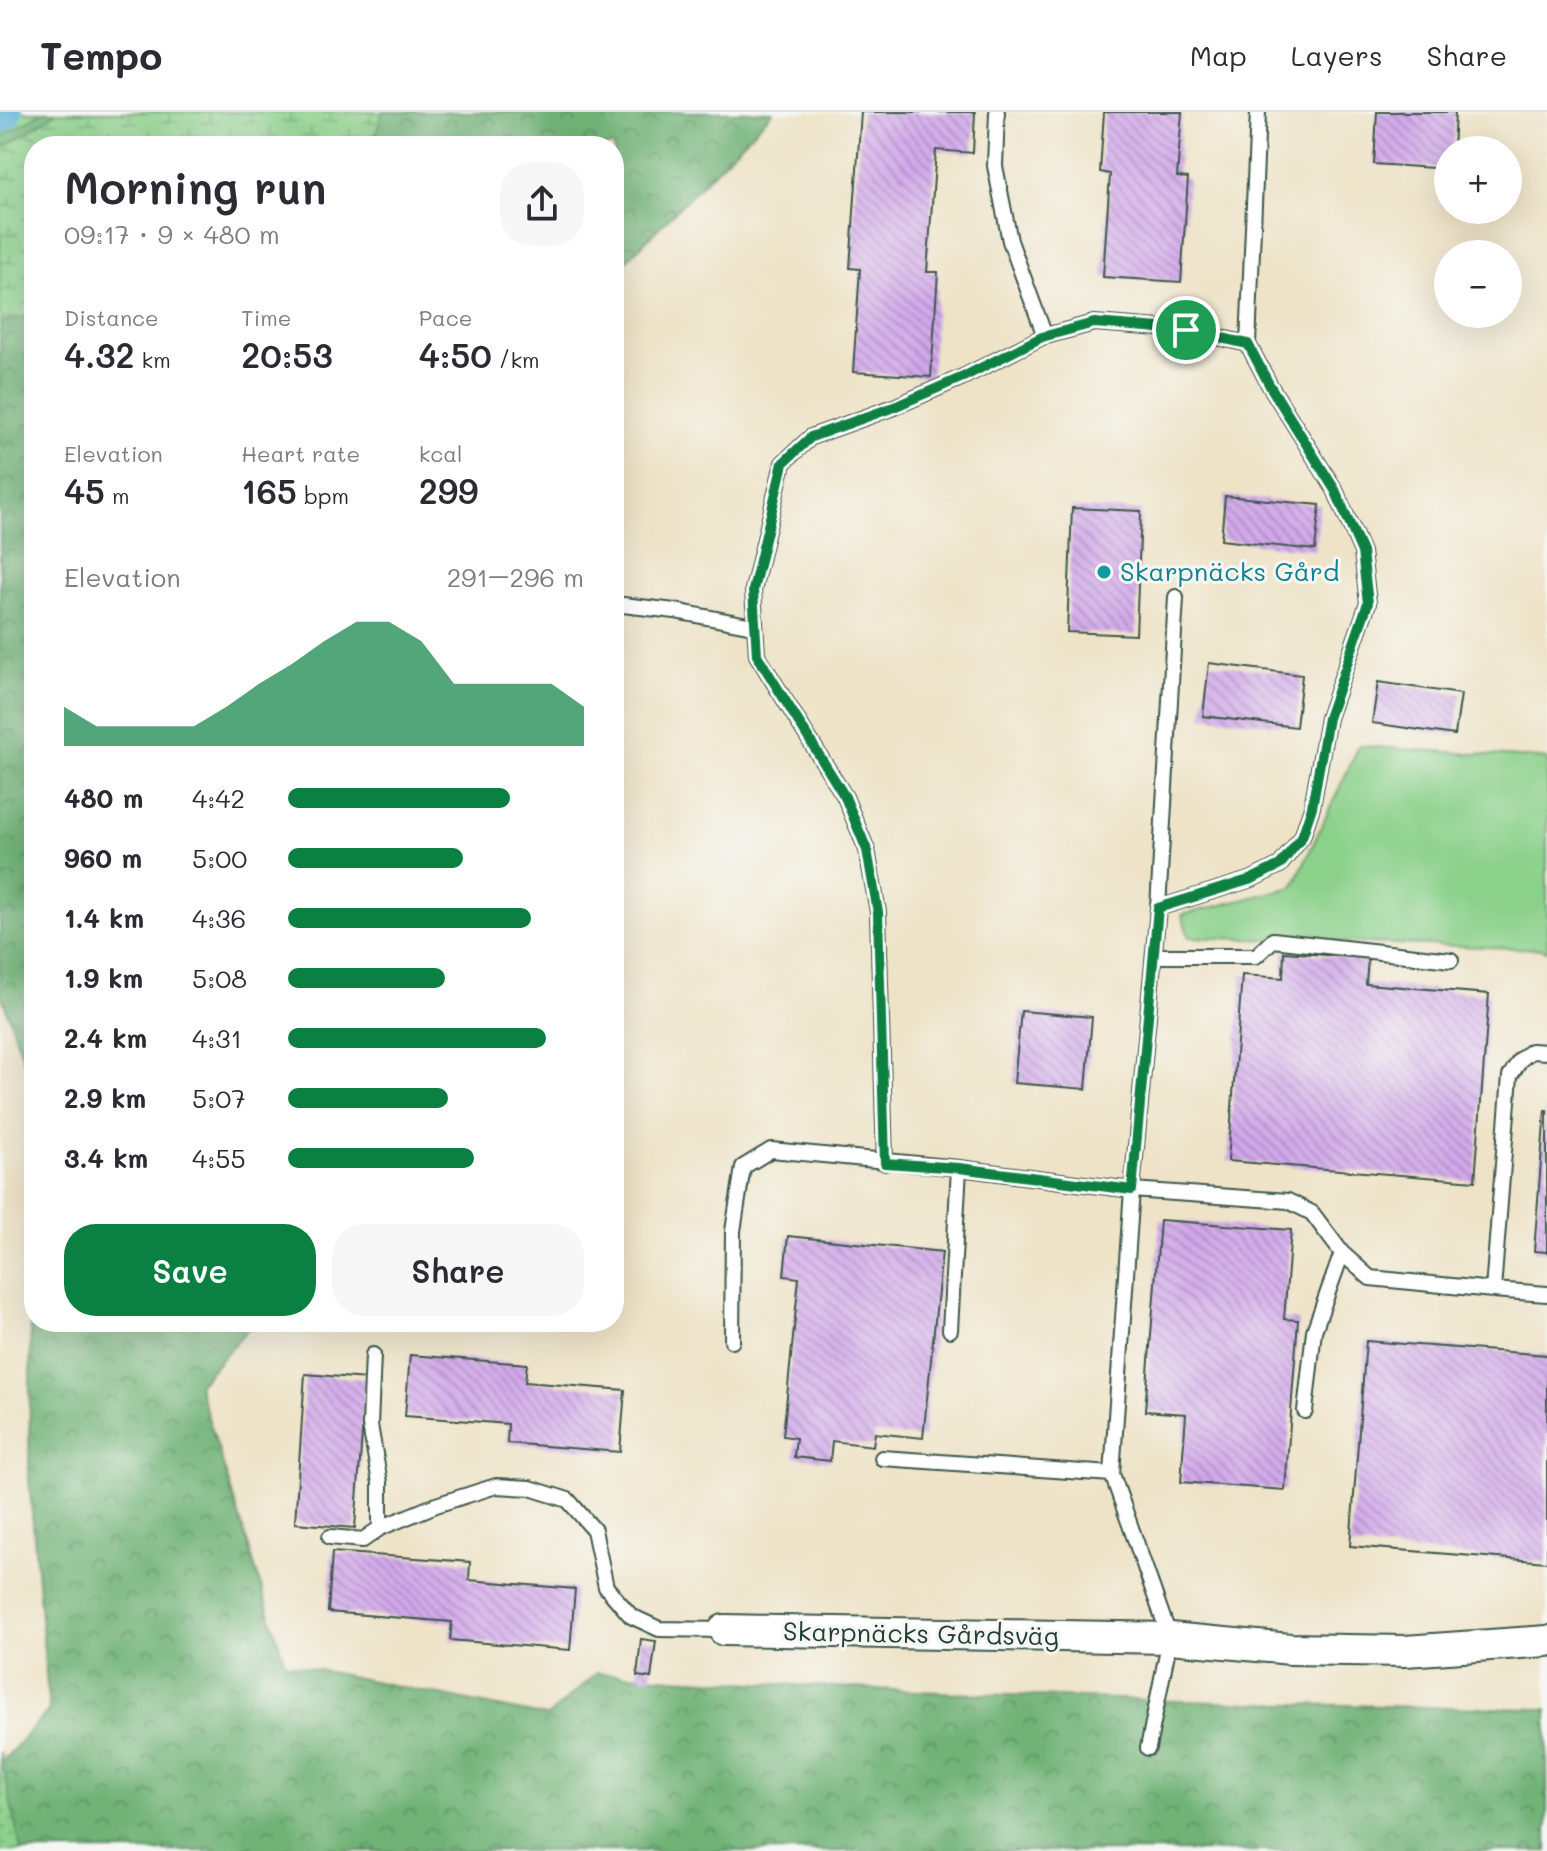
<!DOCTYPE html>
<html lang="en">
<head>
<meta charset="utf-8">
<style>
  :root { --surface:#fff; --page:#f7f7f7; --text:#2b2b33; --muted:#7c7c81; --line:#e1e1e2; --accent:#0b8043 }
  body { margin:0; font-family:Mali,sans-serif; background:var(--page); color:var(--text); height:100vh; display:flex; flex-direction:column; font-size:30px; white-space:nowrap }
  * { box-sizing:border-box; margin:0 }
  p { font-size:26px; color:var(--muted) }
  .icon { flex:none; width:44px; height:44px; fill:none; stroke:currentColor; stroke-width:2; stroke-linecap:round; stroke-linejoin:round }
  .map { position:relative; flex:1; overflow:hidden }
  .sheet { position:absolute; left:24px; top:24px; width:600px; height:1196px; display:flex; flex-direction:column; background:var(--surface); border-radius:32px; box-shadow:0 8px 32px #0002 }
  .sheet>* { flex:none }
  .tools { position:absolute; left:1434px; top:24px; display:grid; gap:16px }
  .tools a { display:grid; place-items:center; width:88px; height:88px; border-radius:50%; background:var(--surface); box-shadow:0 8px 32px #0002; font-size:40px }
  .pin { position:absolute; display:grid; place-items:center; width:68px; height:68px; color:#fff; margin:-34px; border:4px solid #fff; border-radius:50%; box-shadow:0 2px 8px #0007 }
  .round { display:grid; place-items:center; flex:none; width:84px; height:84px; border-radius:32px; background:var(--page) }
  .head { display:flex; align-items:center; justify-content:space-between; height:136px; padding:0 40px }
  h1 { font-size:44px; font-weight:600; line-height:60px }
  .metrics { display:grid; grid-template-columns:repeat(3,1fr); gap:12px; height:136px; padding:8px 40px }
  .metrics div { display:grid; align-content:center }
  .metrics b { font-size:34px; font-weight:600 }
  .metrics small { font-size:22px; font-weight:400 }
  .metrics p { font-size:22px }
  .chart { height:224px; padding:16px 40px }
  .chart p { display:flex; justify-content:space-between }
  .chart svg { width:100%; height:144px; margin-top:8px; fill:var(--accent); opacity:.7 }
  .primary-button { display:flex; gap:16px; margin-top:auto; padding:16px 40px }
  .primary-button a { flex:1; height:92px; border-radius:32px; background:var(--accent); color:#fff; font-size:32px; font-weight:600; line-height:92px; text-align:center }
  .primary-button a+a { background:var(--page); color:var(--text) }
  ul { padding:0 40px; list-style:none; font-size:26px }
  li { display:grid; grid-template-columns:128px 96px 1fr; align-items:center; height:60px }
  li i { height:20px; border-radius:10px; background:var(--accent) }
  header { display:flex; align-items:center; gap:48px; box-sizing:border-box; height:112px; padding:0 40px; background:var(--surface); border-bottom:2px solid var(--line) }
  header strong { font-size:38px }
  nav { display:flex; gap:44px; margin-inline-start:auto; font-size:28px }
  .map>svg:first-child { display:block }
</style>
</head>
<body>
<header>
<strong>Tempo</strong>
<nav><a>Map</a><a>Layers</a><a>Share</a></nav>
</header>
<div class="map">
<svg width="1547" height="1739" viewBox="0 0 1547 1739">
  <defs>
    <pattern id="forest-crowns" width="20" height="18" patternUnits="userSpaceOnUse" patternTransform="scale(2)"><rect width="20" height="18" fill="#71b377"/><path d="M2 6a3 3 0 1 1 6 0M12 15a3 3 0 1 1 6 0" fill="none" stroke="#5c9362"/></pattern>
    <pattern id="wetland-marsh" width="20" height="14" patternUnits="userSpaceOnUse" patternTransform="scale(2)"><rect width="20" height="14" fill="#8cd18b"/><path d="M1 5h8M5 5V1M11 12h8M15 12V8" fill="none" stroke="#72ab72"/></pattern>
    <pattern id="park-dots" width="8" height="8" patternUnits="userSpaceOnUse" patternTransform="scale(2)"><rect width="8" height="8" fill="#8cd18b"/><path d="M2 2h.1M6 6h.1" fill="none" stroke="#72ab72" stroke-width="1.8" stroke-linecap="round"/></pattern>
    <pattern id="building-back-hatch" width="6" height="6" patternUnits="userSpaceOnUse" patternTransform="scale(2)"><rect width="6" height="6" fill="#d1a7ea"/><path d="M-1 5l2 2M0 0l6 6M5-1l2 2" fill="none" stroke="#a989be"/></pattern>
  </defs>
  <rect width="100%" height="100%" fill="#f6f6f2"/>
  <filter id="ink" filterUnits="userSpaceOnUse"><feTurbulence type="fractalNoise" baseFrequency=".0125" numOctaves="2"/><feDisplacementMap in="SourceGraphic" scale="16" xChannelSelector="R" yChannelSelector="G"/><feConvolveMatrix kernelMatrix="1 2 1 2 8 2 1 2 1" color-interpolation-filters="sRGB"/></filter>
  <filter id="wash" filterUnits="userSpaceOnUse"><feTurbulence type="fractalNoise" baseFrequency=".006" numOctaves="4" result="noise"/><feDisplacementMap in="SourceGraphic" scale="32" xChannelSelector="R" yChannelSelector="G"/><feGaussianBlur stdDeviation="1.8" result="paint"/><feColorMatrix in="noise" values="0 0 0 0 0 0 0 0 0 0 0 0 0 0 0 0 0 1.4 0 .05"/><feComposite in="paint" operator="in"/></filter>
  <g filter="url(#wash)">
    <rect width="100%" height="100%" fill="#eee3c7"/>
    <path fill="#8cd18b" stroke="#568760" stroke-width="2" d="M1359,634L1547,647V839L1543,837L1189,825L1182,803L1293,775Z"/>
    <path fill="url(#forest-crowns)" stroke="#487856" stroke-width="2" d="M0,0H773L614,161V34H34V1210H254L198,1273L285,1551L547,1605L597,1561C913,1583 1230,1592 1547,1597V1739H0V1652L49,1598L29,1366L33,976L0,879Z"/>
    <path fill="url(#wetland-marsh)" stroke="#568760" stroke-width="2" d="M57,0H382L377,21L358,34H34V202L0,211V38Z"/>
    <path fill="url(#park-dots)" stroke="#568760" stroke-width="2" d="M0,0H42L0,26Z
      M0,1639L21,1739H0Z"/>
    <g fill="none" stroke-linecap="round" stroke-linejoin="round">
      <path stroke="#5cb2d9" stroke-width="36" d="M0,3L4,0"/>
    </g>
    <g id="blocks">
      <path fill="url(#building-back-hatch)" d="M861,0H975L973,41L936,38L927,160H938L931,265L853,260L860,157L850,156Z
        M1104,0H1182L1177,65L1188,66L1181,170L1103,165L1110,62L1100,60Z
        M1377,0H1455L1453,38H1448V57L1374,52Z
        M1225,384L1320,393L1315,438L1221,428Z
        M1072,396L1141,399L1136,523L1067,520Z
        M1209,551L1302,563L1296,615L1203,604Z
        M1378,570L1461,582L1455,623L1372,611Z
        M1284,840L1368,846L1366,872L1489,882L1475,1069L1228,1049L1242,863L1283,866Z
        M1021,899L1092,905L1086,977L1014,971Z
        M1545,998H1547V1140L1534,1139Z
        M1160,1108L1291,1118L1284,1207L1298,1208L1285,1378L1181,1370L1186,1302L1145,1299Z
        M788,1124L942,1140L923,1326L875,1321L873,1334L832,1329L830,1349L794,1345L796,1326L783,1324L799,1166L784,1164Z
        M1366,1229L1547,1243V1450L1350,1434Z
        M410,1243L527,1252L525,1270L625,1278L620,1340L507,1331L508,1312L405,1304Z
        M305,1262L366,1267L355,1416L295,1411Z
        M332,1440L470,1450L469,1468L575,1477L570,1538L450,1528L452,1510L328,1500Z
        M641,1527L656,1529L651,1566L637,1564Z"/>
    </g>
  </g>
  <g filter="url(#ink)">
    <use href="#blocks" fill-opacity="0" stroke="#3e564a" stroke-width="2"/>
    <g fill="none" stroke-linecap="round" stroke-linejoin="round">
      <defs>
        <path id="lane" d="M997,0L995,54L1010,129L1045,224
          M1248,232L1258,0
          M614,492L675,499L753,514
          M1158,796L1176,485
          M1154,844H1256L1273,828L1451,848
          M885,1051L878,800L867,738L845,685L757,543L753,478L783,351L811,325L894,295L963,265L1042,225L1094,211L1186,218L1248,232L1270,274L1335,378L1362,440L1368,491L1328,606L1312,695L1302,725L1280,753L1252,767L1158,796L1132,1078L1112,1362L1170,1526L1148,1636
          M1493,1178L1547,1182
          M950,1218L959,1056
          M732,1229L733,1119L743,1055L771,1038L959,1056L1132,1078L1288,1089L1312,1101L1342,1141L1370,1166L1493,1178L1510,964L1520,948L1531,939L1547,940
          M373,1243L370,1313L380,1371V1416
          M1305,1299L1314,1219L1342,1141
          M882,1346L1112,1362
          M330,1425L363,1428L380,1416L436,1393L496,1374L530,1376L568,1388L594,1418L606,1475L631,1504L659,1517L724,1518"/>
        <path id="street" d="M724,1518L1170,1526L1291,1537L1405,1539L1547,1529"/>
      </defs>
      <use href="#lane" stroke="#3e564a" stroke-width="18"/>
      <use href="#street" stroke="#3e564a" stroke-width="34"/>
      <use href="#lane" stroke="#fff" stroke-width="14"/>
      <use href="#street" stroke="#fff" stroke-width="30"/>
    </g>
  </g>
  <g fill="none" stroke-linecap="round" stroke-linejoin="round" filter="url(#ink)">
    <defs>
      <path id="route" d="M1094,211L1186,218L1248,232L1270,274L1335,378L1362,440L1368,491L1328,606L1312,695L1302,725L1280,753L1252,767L1158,796L1132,1078L959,1056L885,1051L878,800L867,738L845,685L757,543L753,478L783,351L811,325L894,295L963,265L1042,225Z"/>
    </defs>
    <use href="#route" stroke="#fff" stroke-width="16"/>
    <use href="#route" stroke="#0b8043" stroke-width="10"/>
  </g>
  <circle fill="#0f9aa8" stroke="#f6f6f2" stroke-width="3" cx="1104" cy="460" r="8"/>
  <g text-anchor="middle" stroke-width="6" stroke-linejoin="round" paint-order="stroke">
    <g font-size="26" fill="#0d838f" stroke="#f6f6f2" text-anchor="start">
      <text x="1120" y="469">Skarpnäcks Gård</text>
    </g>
    <g font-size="26" fill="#1f3d34" stroke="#f6f6f2">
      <text transform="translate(921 1522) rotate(1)" y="9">Skarpnäcks Gårdsväg</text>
    </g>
  </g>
</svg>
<div class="tools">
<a>+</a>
<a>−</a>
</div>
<div class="pin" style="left:1186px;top:218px;background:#1e9e55"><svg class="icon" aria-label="arrive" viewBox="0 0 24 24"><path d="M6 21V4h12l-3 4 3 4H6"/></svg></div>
<section class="sheet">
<div class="head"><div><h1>Morning run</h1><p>09:17 · 9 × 480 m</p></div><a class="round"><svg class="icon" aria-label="share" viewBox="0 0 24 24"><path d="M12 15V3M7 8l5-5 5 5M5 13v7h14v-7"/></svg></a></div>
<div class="metrics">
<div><p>Distance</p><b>4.32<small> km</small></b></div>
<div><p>Time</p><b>20:53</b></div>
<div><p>Pace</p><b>4:50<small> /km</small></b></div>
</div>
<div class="metrics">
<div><p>Elevation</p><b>45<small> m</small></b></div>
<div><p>Heart rate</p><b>165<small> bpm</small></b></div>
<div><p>kcal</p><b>299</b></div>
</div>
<div class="chart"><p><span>Elevation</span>291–296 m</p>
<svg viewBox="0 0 160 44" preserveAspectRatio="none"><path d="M0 44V32L10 38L20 38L30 38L40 38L50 32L60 25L70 19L80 12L90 6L100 6L110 12L120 25L130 25L140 25L150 25L160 32V44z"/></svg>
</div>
<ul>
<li><b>480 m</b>4:42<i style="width:75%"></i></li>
<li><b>960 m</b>5:00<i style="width:59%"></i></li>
<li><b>1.4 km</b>4:36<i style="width:82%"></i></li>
<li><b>1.9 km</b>5:08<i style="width:53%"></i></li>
<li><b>2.4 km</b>4:31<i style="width:87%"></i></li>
<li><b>2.9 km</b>5:07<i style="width:54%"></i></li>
<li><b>3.4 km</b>4:55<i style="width:63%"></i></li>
</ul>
<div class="primary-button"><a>Save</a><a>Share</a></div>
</section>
</div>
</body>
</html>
